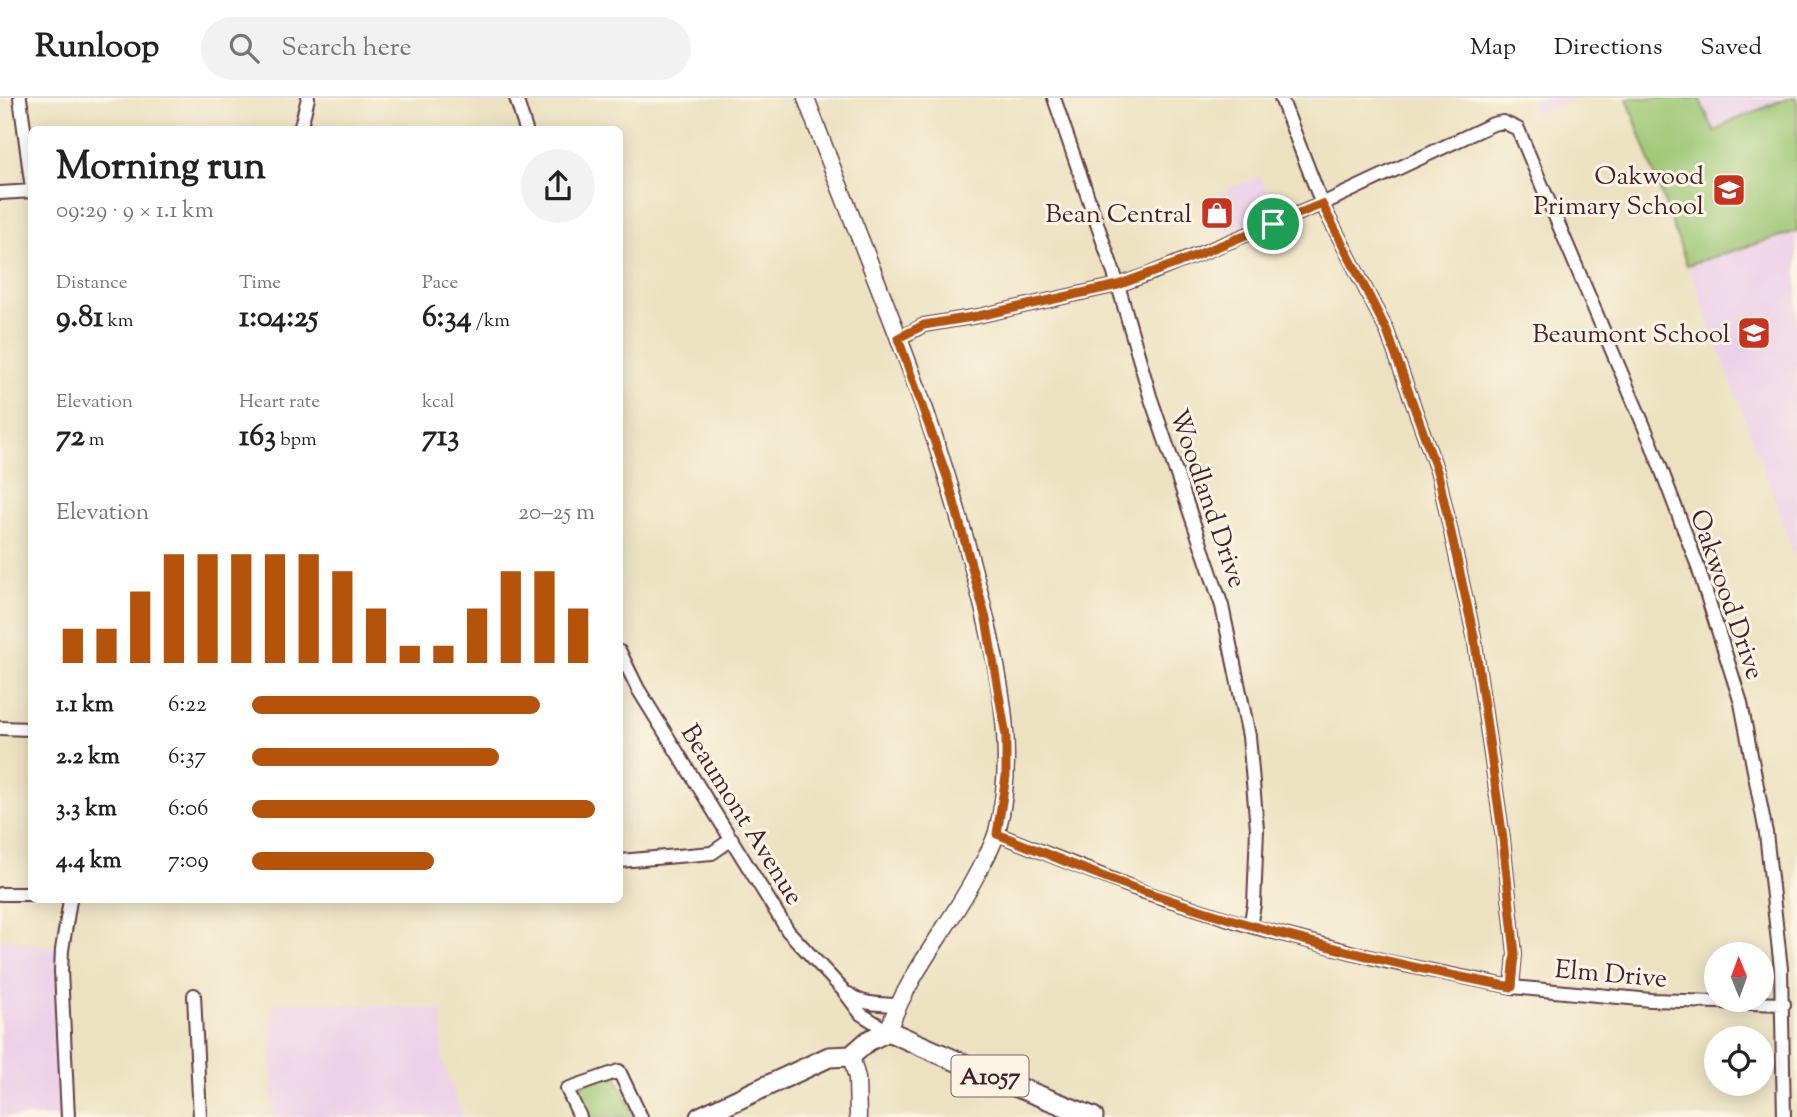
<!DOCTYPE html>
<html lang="en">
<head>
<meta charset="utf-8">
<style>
  :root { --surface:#fff; --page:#f2f2f2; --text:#222; --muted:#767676; --line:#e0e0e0; --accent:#b45309 }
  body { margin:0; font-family:"Sorts Mill Goudy",serif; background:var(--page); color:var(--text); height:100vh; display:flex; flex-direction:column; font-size:26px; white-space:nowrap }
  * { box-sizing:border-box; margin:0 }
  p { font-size:23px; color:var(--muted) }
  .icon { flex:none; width:38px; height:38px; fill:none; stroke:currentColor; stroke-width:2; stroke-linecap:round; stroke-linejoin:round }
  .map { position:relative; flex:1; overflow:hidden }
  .side { position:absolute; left:28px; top:28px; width:595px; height:777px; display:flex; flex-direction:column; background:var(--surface); border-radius:10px; box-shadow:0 4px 18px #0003 }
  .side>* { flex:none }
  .needle { width:46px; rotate:359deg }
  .controls { position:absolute; left:1704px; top:844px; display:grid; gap:14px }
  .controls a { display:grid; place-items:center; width:70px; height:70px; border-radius:50%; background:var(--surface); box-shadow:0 4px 18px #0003; font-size:35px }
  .pin { position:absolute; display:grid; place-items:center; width:60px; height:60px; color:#fff; margin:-30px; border:4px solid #fff; border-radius:50%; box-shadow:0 2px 7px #0007 }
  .round { display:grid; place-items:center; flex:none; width:74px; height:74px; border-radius:37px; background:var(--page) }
  .headline { display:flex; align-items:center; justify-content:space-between; height:119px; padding:0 28px }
  h1 { font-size:38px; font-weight:700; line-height:52px }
  .figures { display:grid; grid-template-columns:repeat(3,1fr); gap:10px; height:119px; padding:7px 28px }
  .figures div { display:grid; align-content:center }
  .figures b { font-size:30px; font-weight:700 }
  .figures small { font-size:19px; font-weight:400 }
  .figures p { font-size:19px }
  .chart { height:196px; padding:14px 28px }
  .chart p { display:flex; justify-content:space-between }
  .chart svg { width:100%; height:126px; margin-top:7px; stroke:var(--accent); stroke-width:6 }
  ul { padding:0 28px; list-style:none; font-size:23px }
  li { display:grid; grid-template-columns:112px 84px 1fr; align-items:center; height:52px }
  li i { height:18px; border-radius:9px; background:var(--accent) }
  header { display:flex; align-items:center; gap:42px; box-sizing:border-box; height:98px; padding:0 35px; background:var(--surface); border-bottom:2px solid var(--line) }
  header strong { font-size:33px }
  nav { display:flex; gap:38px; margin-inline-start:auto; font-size:24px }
  .search { width:490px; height:63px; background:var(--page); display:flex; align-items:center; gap:18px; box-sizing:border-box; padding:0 24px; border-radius:38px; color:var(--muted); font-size:26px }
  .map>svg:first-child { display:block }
</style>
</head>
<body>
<header>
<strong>Runloop</strong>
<div class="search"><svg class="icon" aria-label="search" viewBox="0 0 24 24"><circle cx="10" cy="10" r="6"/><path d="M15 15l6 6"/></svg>Search here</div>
<nav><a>Map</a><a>Directions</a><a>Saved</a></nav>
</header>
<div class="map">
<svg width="1797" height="1019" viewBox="0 0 1797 1019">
  <rect width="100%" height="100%" fill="#fcf5e5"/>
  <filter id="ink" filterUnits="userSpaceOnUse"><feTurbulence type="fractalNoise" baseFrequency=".0143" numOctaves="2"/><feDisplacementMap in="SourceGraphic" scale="14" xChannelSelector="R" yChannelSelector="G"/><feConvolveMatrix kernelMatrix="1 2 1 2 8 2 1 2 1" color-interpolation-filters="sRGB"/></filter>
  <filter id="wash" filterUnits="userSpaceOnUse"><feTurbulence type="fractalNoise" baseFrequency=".00686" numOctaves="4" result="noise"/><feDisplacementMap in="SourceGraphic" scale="28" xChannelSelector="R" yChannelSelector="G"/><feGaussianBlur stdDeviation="1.57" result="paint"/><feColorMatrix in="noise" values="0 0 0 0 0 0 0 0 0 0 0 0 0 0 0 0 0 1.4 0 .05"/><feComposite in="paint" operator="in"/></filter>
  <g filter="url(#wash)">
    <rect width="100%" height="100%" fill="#ece2c1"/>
    <path fill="#edd1e9" d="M1528,0H1578L1535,17Z
      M1627,0H1797V466L1785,430Z
      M1260,78L1275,115L1221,137L1206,100Z
      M0,840L56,850L62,1019H0Z
      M313,904L442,912V962L463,1019H273L271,905Z"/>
    <path fill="#9cc774" stroke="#737350" stroke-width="2" d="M1627,0H1699L1715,35L1727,25L1787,0H1797V133L1687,167Z
      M614,974L635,1019H580L569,992Z"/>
  </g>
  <g filter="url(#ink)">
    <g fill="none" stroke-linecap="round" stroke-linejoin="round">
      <defs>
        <path id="minor" d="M20,0L32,91
          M516,0L526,32
          M1054,0L1118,187L1150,298L1222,508L1249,638L1257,731L1254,807L1250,828
          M1281,0L1322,106L1387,233L1438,376L1474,538L1503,741L1515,856L1512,889
          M300,32L308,0
          M0,95L32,93
          M898,241L924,227L978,218L1118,187L1152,175L1322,106L1493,26L1503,24L1518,31L1652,347L1697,466L1741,605L1766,735L1781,871L1784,1019
          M620,554L638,591L788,833L843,892L861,916L888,933
          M0,630L32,631
          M997,736L1144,794L1250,828L1389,864L1512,889L1651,902L1784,906
          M620,763L712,755L732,741
          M0,796H32
          M849,896C862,907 881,906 897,907
          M194,897L200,1019
          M68,1019L61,873L62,852L70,802
          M580,1019L567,991L619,973L641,1019"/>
        <path id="tertiary" d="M806,0C840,94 880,187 914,281C939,349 960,419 978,489C998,567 1018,654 997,734C993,747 986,760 979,772C951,827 908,875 888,933
          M851,958L857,980L858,1019"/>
        <path id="primary" d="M700,1019L829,959L851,958L868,943L888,933L1002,983L1093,1019"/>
      </defs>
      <use href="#minor" stroke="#623c42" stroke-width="16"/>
      <use href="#tertiary" stroke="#623c42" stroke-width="19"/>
      <use href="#primary" stroke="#623c42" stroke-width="23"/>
      <use href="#minor" stroke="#fff" stroke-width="12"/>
      <use href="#tertiary" stroke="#fff" stroke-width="16"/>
      <use href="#primary" stroke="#fff" stroke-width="19"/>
    </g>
  </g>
  <g fill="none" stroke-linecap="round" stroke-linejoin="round" filter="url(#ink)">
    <defs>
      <path id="route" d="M1322,106L1387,233L1438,376L1474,538L1503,741L1515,856L1512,889C1388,866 1265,835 1146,794C1095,777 1046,755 997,736L1006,678V638L986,521L948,382L898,240L924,227L978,218L1118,187L1175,166Z"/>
    </defs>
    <use href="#route" stroke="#fff" stroke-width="14"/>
    <use href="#route" stroke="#b45309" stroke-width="9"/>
  </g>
  <defs>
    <symbol id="school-square" viewBox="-11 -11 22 22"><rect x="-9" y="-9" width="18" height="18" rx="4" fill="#c8321e" stroke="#fcf5e5"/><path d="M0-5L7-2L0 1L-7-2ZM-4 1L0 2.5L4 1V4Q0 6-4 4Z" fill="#fff"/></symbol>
    <symbol id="shop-square" viewBox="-11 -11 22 22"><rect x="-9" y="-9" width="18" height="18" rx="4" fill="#c8321e" stroke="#fcf5e5"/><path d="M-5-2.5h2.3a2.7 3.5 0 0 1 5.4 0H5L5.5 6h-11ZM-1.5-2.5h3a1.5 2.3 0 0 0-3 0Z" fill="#fff"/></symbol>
  </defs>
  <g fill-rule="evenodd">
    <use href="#school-square" x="1710" y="73" width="38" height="38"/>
    <use href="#shop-square" x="1198" y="96" width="38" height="38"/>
    <use href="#school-square" x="1735" y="216" width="38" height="38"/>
  </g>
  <g text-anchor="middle" stroke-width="6" stroke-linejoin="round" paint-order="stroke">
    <rect fill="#fcf5e5" stroke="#7f5f63" stroke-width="2" x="951.5" y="957.5" width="77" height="41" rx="5"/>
    <g font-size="24" font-weight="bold" fill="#4a1f2b">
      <text x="990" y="986">A1057</text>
    </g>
    <g font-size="26" fill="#4a1f2b" stroke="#fcf5e5" text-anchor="end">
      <text x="1704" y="86">Oakwood<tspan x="1704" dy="30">Primary School</tspan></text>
      <text x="1192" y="124">Bean Central</text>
      <text x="1730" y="244">Beaumont School</text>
    </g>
    <g font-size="26" fill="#4a1f2b" stroke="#fcf5e5">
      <text transform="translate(1209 400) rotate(71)" y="9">Woodland Drive</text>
      <text transform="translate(1728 496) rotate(71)" y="9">Oakwood Drive</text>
      <text transform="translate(743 716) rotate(58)" y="9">Beaumont Avenue</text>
      <text transform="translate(1611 875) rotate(5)" y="9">Elm Drive</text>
    </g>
  </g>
</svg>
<div class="controls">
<a><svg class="needle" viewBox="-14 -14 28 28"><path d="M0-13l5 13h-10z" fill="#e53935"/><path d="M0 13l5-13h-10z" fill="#767676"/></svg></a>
<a><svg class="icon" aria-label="locate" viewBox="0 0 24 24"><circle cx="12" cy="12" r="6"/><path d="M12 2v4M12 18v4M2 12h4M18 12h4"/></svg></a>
</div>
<div class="pin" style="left:1273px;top:126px;background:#1e9e55"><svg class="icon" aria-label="arrive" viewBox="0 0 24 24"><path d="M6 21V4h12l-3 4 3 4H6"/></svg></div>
<section class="side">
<div class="headline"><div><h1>Morning run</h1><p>09:29 · 9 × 1.1 km</p></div><a class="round"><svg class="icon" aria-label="share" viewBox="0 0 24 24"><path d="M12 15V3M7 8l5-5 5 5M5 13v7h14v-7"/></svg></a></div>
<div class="figures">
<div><p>Distance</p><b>9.81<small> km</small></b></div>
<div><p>Time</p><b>1:04:25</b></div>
<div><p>Pace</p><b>6:34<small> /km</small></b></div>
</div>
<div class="figures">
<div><p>Elevation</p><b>72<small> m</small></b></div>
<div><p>Heart rate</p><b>163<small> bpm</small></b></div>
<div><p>kcal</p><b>713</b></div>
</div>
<div class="chart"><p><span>Elevation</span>20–25 m</p>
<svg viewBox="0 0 160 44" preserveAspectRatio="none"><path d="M5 44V32M15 44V32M25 44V19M35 44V6M45 44V6M55 44V6M65 44V6M75 44V6M85 44V12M95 44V25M105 44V38M115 44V38M125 44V25M135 44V12M145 44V12M155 44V25"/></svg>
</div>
<ul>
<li><b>1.1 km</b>6:22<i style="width:84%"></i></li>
<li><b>2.2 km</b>6:37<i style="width:72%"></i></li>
<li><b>3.3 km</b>6:06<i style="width:100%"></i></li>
<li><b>4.4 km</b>7:09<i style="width:53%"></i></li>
</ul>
</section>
</div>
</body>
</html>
